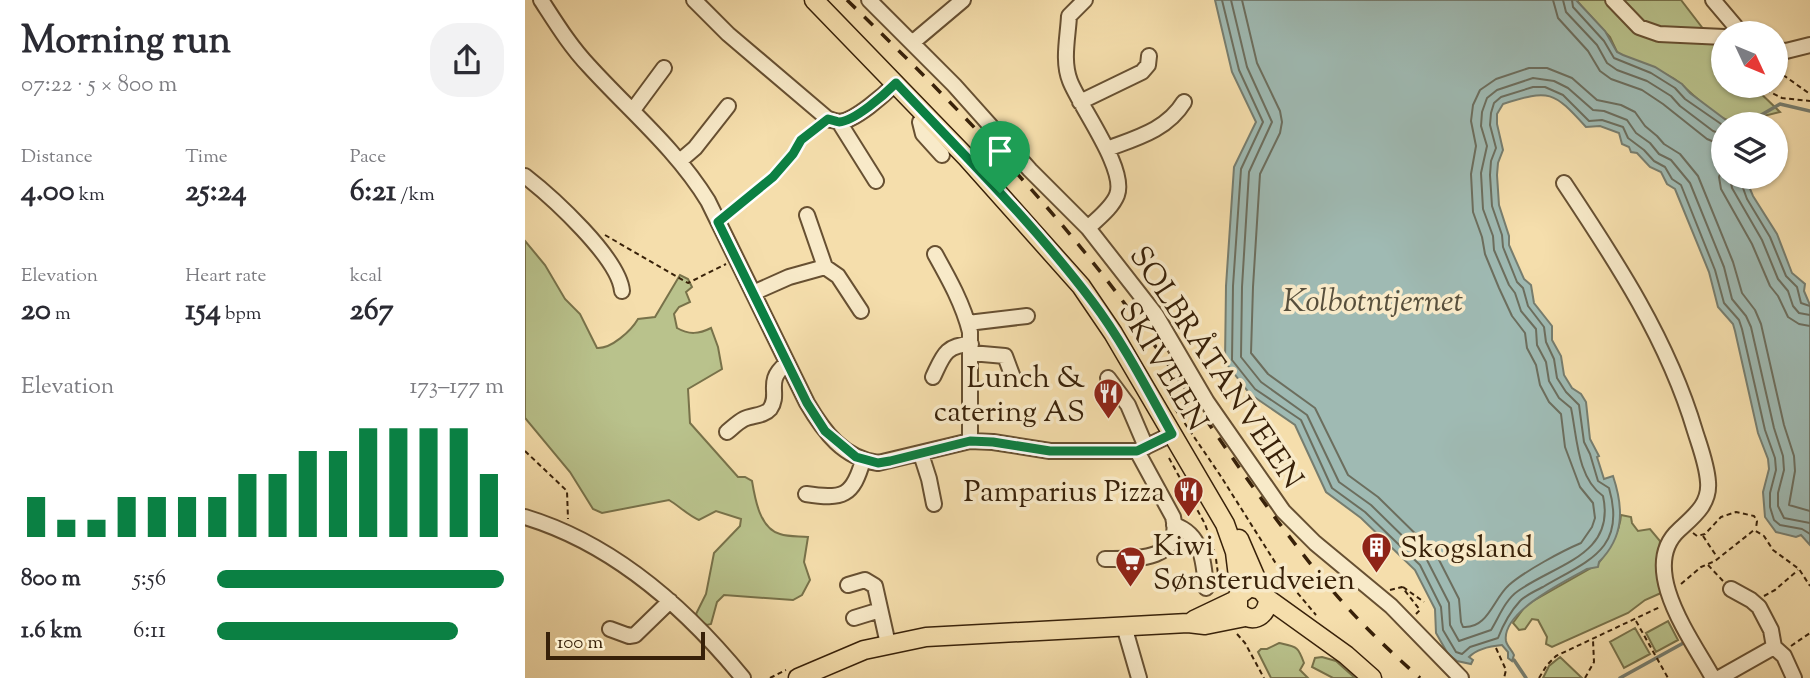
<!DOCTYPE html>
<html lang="en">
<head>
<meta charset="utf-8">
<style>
  :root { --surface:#fff; --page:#f2f2f3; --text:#2b2b33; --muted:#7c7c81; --accent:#0b8043 }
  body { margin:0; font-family:"Sorts Mill Goudy",serif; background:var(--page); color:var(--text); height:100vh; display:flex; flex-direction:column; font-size:26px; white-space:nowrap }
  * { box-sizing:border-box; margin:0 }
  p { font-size:23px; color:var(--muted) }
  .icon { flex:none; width:38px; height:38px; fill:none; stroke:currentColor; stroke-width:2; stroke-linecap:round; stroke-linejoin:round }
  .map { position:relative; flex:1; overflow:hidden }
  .side { display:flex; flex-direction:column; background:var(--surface); width:525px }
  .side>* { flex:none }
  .needle { width:46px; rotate:134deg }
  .controls { position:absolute; left:1186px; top:21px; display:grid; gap:14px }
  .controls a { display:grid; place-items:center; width:77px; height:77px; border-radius:50%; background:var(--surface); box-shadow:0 2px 5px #0004; font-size:35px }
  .scale { position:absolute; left:21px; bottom:18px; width:159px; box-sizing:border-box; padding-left:7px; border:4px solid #382109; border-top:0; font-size:19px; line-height:24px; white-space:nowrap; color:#382109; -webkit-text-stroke:5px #f8eac9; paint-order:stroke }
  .pin { position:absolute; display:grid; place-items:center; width:60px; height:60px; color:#fff; margin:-72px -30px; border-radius:50% 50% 50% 0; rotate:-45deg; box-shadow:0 0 7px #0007 }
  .pin .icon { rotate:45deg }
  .round { display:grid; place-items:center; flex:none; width:74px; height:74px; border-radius:28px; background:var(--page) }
  .overview { display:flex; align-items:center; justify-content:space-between; height:119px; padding:0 21px }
  h1 { font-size:38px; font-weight:700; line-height:52px }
  .stats { display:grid; grid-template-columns:repeat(3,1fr); gap:10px; height:119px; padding:7px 21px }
  .stats div { display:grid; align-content:center }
  .stats b { font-size:30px; font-weight:700 }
  .stats small { font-size:19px; font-weight:400 }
  .stats p { font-size:19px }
  .chart { height:196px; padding:14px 21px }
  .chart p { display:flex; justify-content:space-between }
  .chart svg { width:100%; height:126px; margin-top:7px; stroke:var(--accent); stroke-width:6 }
  ul { padding:0 21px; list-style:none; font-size:23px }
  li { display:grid; grid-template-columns:112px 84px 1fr; align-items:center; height:52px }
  li i { height:18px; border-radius:9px; background:var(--accent) }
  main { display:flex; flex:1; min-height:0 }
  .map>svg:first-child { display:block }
</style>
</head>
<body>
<main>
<section class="side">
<div class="overview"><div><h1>Morning run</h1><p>07:22 · 5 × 800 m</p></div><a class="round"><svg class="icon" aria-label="share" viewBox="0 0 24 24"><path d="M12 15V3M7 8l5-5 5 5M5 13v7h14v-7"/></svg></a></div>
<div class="stats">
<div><p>Distance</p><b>4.00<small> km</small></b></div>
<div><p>Time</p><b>25:24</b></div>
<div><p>Pace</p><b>6:21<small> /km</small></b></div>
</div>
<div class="stats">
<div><p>Elevation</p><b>20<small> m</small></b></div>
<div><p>Heart rate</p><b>154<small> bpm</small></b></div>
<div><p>kcal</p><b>267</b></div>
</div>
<div class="chart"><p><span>Elevation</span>173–177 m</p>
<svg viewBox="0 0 160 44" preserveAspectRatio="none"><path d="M5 44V30M15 44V38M25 44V38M35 44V30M45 44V30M55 44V30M65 44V30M75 44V22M85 44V22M95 44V14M105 44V14M115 44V6M125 44V6M135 44V6M145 44V6M155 44V22"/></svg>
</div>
<ul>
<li><b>800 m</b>5:56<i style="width:100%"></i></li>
<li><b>1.6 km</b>6:11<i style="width:84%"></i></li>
</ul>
</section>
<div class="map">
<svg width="1285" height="678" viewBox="0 0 1285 678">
  <rect width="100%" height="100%" fill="#f5deac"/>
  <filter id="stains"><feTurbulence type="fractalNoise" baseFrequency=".00286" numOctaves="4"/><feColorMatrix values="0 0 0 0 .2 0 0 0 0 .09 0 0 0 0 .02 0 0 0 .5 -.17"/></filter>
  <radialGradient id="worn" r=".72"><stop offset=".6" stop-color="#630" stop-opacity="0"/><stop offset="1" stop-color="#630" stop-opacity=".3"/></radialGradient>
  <path fill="#b9c28c" stroke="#78724a" stroke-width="2" d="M1051,0H1156L1199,56V86H1228L1255,112C1243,115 1214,122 1203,120C1192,118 1165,92 1156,84C1137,68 1112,65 1092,52L1085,37Z
    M0,241L20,265L40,299L55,314L72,348C86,349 106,331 113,319L130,317L155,275L163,279L167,287L161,292L165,302L154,307L149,314L152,328C164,335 174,334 186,328L193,347L197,369L163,389L165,423L213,477H220L227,481C230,499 235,529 255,534C264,537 274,536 283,537L279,562L285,580L277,595L268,600L199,595L192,602L186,624L182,625L174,620L171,614L181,594L189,553L215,526L216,519L191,511L174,520C164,516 154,506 144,500L77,513L68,509L45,472L0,418Z
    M1096,515L1106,517L1107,523L1113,531L1125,529L1135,541L1133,559L1136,593L1120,600L1103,613L1027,647L1021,644L1022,637L1013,620L1007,619L1000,629L994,630L988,623L1001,605L1073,564C1083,550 1095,533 1096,515Z
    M1143,621L1153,640L1131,652L1121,633Z
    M1110,628L1125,654L1099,668L1085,642Z
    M754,643C772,647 773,646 779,663L775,670L783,678H746L733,652L736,649H742Z
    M797,657L811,661L830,678H808L787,667L790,658Z
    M1035,657L1057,678H1018L1024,666Z"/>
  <path fill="#9fbab3" stroke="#767d6f" stroke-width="2" d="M690,0H1051L1080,31L1092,52L1098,55L1130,67L1157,84L1165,93L1201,120H1217L1231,116C1227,128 1210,124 1199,124V177H1220L1228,196L1252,234L1267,273L1280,284L1279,291L1285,305V545L1276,535L1271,537L1251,532L1240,517L1238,492L1244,469L1243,459L1233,433L1210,331L1208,324L1193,307L1184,272L1150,189L1142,184L1136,172L1125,167L1112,153L1106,152L1104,147L1097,144L1094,133L1075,126L1061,127C1028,91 1025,89 978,104L972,114V124L978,150L973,163L972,175L974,205L984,236V245L999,279L1006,285L1009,303L1027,326V340L1036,356L1039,375L1047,388L1056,394L1061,402L1065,439L1074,456L1072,457L1079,479L1088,476C1099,509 1099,537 1074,562L1073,567L1062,569C1042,580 976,612 981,641C982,646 987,650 989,655L987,661L983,658V652L977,645C966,646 952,649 944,657L948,660L946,664L932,661L923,654L911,633L910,609L890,570L836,518L801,492L770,425L725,394L700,362L701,286L709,167L731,122L707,72Z"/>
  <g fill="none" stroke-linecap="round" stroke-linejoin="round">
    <path stroke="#6c6e5e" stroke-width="2" d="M697,0L714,70L738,122L716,169L708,286L707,360L730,389L776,420L807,488L840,512L895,565L916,607L918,630L931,652L937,654L945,647L973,638C978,625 985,612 995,601C1001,595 1010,591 1018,587C1062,561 1102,550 1084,488L1073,481L1065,454L1059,442L1054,405L1041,392L1032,378L1029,359L1021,342L1019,327L1003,306L998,288L992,282L978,247L977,235L967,206L965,175L966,161L971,148L965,125L966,113L969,103L976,97L1008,87H1020L1038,95L1064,121L1077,120L1098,127L1103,138L1119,150L1129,161L1140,167L1147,179L1156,185L1190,270L1199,303L1214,320L1217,329L1240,430L1250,458L1251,470L1245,493V507L1249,520L1255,525L1277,529L1285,534
      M706,0L722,67L747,122L724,172L717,287L716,357L736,382L782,415L814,482L846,505L902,560L924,603L925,625L934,641L966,630C974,617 980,600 993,591C1031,564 1091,555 1078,496C1052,478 1052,436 1046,408L1034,398L1024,381L1021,362L1012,345L1011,329L996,311L990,293L984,285L969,250L968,236L958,209L956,173L962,146L956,126L957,112L962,98L972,90L1008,78L1029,81L1043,88L1068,110L1079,111L1102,120L1111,133L1125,143L1134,154L1146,160L1165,183L1199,267L1207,299L1221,316L1226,327L1249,428L1258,456L1259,470L1253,493V506L1259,518L1285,523
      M717,0L732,63L755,111L757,122L755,133L735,174L728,287L726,353L743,374L790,408L823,475L853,497L911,554L934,599L936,622L938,627C963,629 968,599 984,585C1000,571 1037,551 1056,543L1067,527L1070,518L1068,503L1055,487L1040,447L1036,414L1024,402L1015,385L1011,365L1002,348L1000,333L987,316L974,288L960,254L957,237L948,212L946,174L951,146L946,121L948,105L955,90L971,79L1004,68H1022L1047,78L1072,100L1096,105L1110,112L1120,126L1132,136L1139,144L1155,154L1173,176L1208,262L1217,293L1230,310L1236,324L1259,425L1269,456L1270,471L1264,505L1285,511
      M1028,0L1033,18L1063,51L1075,71L1086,79L1117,90L1138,104L1182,139L1199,146
      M1038,0L1041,12L1072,45L1082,63L1092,70L1122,81L1146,96L1155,106L1188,131L1199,135
      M1047,0L1048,7L1079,41L1089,58L1126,73L1150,88L1160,99L1199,126
      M1199,163L1194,177L1196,189L1227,244L1245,286L1253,296L1263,317L1274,324L1285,326
      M1205,177L1207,188L1237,240L1253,279L1263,291L1268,306L1274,313L1285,315
      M1214,177L1222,199L1245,237L1261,276L1272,287L1276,303L1285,306"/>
    <path stroke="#767d6f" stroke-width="3.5" d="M1231,118L1255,104L1285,111
      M989,660L1001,678
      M1095,678L1162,641"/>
    <defs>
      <path id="minor" d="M16,0C31,23 45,46 64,66C105,111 151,149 183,201L282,403C299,432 318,458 353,463L445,441L468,442L525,451H612L647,434
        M169,0L203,34L303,119C304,119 313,122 314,122C330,121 360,94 371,83
        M344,0L429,85L505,170L563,228L631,315L682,402L758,511L790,543L866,606L936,678
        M560,0L544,16C543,37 537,61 545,81C555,107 602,169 592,195C587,208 572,219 563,228
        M1088,0L1114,27L1134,34L1199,37
        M1188,0L1216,33
        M387,43L438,0
        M1251,50L1261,51L1285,45
        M555,102L617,72L623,65L624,56
        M108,110L139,68
        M314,122L351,181
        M395,122L398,134L417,155
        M582,149C611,138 642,130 659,102
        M156,160L170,148L203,106
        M0,176C27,197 94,258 97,291
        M1039,183C1091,261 1143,340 1170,431C1175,447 1182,465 1183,482C1185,504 1169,516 1154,530C1112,568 1168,641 1188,678
        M282,215L300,267L313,276L336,311
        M410,254C424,279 438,304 445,332V441
        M228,293L264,277L300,267
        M443,323L502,316
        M446,353L480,356L489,380
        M408,377C418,356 420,345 446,344
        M583,378L603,405L621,447
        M202,432C207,428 213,422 219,419C227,415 239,416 245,409C256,393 239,382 261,364
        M396,454L404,479L409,504
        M281,494C318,500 328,496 338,460
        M0,517C89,544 160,607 218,678
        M649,525C677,534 679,562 681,588
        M580,559C607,559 659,562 648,517L612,451
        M323,585L340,580L350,586L363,644
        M1206,589L1226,600L1234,607L1246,630L1249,647L1259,656L1269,678
        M329,618L355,610
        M599,626L614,678
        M85,629L104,636L110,635L145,601
        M1194,678L1249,647"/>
      <path id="major" d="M289,0L442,158L556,286L588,333L700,524L710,552L715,593
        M714,539L736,590L743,599C742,618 725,625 713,610V596L725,587L736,590
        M743,599L821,655L847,678
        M669,620L711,600
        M273,678L339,650L401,637L663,623L680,625L720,617"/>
    </defs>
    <use href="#minor" stroke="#675032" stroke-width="18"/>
    <use href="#major" stroke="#382109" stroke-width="21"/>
    <path stroke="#382109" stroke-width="2" stroke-dasharray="5 3.5" stroke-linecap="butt" d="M1189,50L1199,59
      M1251,70L1285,94
      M1233,86L1257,98L1285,101
      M205,213C219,201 235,190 248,177C264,160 275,141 293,127
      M80,235L163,283L201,264
      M650,409L695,475L760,578L791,615
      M0,451L42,491L43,519
      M644,458L680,524L689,550
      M1168,533L1172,536L1180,534L1196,517L1211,512L1229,516L1232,521L1231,528
      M1178,536L1192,557
      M691,559L693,574
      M1183,565L1198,581
      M1156,584L1176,567L1190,561L1229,530L1239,536L1248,550L1274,569L1285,586
      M878,587L899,602
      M865,590L877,587L895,610L891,614
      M1239,596L1250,590L1273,570
      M1111,621L1143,678
      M712,634L720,643L739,678
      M1266,646L1285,633
      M971,648L981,670L979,678
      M245,678L261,670
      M1014,678L1022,665L1031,656L1135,607
      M1060,678L1069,662L1068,640"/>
    <use href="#minor" stroke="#f8eac9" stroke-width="14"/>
    <use href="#major" stroke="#f5deac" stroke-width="18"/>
    <path stroke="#382109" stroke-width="3.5" stroke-dasharray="12 12" stroke-linecap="butt" d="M322,0C419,94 513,189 594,296C665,391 726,493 802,584C830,618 862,649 895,678"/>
  </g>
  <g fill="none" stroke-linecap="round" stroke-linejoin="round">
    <defs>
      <path id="route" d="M371,83C438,154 508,223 567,301C598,342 622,389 647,434L612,451H525L468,442L445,441L365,461L353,463L331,457L300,431L282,403L193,222L248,177L268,154L276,140L303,119C304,119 313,122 314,122C330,121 360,94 371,83Z"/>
    </defs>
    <use href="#route" stroke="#fff" stroke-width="14"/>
    <use href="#route" stroke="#0b8043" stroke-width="9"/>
  </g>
  <defs>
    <symbol id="restaurant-pin" viewBox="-11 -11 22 30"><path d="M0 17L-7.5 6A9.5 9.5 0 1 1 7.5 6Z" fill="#8f2418" stroke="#f8eac9"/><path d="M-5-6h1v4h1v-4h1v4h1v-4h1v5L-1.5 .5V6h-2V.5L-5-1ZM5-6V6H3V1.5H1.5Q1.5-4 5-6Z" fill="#fff"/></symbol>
    <symbol id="building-pin" viewBox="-11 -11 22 30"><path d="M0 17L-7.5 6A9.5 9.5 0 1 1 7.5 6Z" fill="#8f2418" stroke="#f8eac9"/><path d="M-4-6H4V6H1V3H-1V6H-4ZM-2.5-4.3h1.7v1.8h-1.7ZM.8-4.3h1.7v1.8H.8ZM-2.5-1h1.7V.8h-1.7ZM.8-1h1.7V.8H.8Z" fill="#fff"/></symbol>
    <symbol id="supermarket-pin" viewBox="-11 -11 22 30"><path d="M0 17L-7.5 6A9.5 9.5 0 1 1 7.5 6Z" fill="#8f2418" stroke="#f8eac9"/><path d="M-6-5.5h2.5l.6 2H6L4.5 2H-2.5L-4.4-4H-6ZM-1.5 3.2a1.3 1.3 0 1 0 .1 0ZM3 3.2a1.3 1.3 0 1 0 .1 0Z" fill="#fff"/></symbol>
  </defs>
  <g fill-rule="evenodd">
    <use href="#restaurant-pin" x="566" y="376" width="35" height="47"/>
    <use href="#restaurant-pin" x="646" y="474" width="35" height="47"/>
    <use href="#building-pin" x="834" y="530" width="35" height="47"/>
    <use href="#supermarket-pin" x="588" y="544" width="35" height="47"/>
  </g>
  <g text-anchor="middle" stroke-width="7" stroke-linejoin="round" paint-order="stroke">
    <g font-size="30" fill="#382109" stroke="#f8eac9">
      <text transform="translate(639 366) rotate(59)" y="10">SKIVEIEN</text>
      <text transform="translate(692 367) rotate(56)" y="10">SOLBRÅTANVEIEN</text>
    </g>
    <g font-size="30" fill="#382109" stroke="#f8eac9" text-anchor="end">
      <text x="560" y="387">Lunch &amp;<tspan x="560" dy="34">catering AS</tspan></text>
      <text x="640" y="501">Pamparius Pizza</text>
      <text x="628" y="555" text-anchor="start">Kiwi<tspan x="628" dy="34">Sønsterudveien</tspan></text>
      <text x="875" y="557" text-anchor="start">Skogsland</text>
    </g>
    <g font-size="32" font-style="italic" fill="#574f3c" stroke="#f8eac9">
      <text x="848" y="311">Kolbotntjernet</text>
    </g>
  </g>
  <rect width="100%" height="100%" filter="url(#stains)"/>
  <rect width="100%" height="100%" fill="url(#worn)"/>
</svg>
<div class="controls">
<a><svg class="needle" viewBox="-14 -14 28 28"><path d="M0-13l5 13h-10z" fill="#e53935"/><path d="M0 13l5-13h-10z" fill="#7c7c81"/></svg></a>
<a><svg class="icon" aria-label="layers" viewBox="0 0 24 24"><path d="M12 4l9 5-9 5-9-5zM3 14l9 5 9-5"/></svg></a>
</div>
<div class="scale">100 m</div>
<div class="pin" style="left:475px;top:193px;background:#1e9e55"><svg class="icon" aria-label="arrive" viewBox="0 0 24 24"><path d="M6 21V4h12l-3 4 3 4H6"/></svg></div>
</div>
</main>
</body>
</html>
